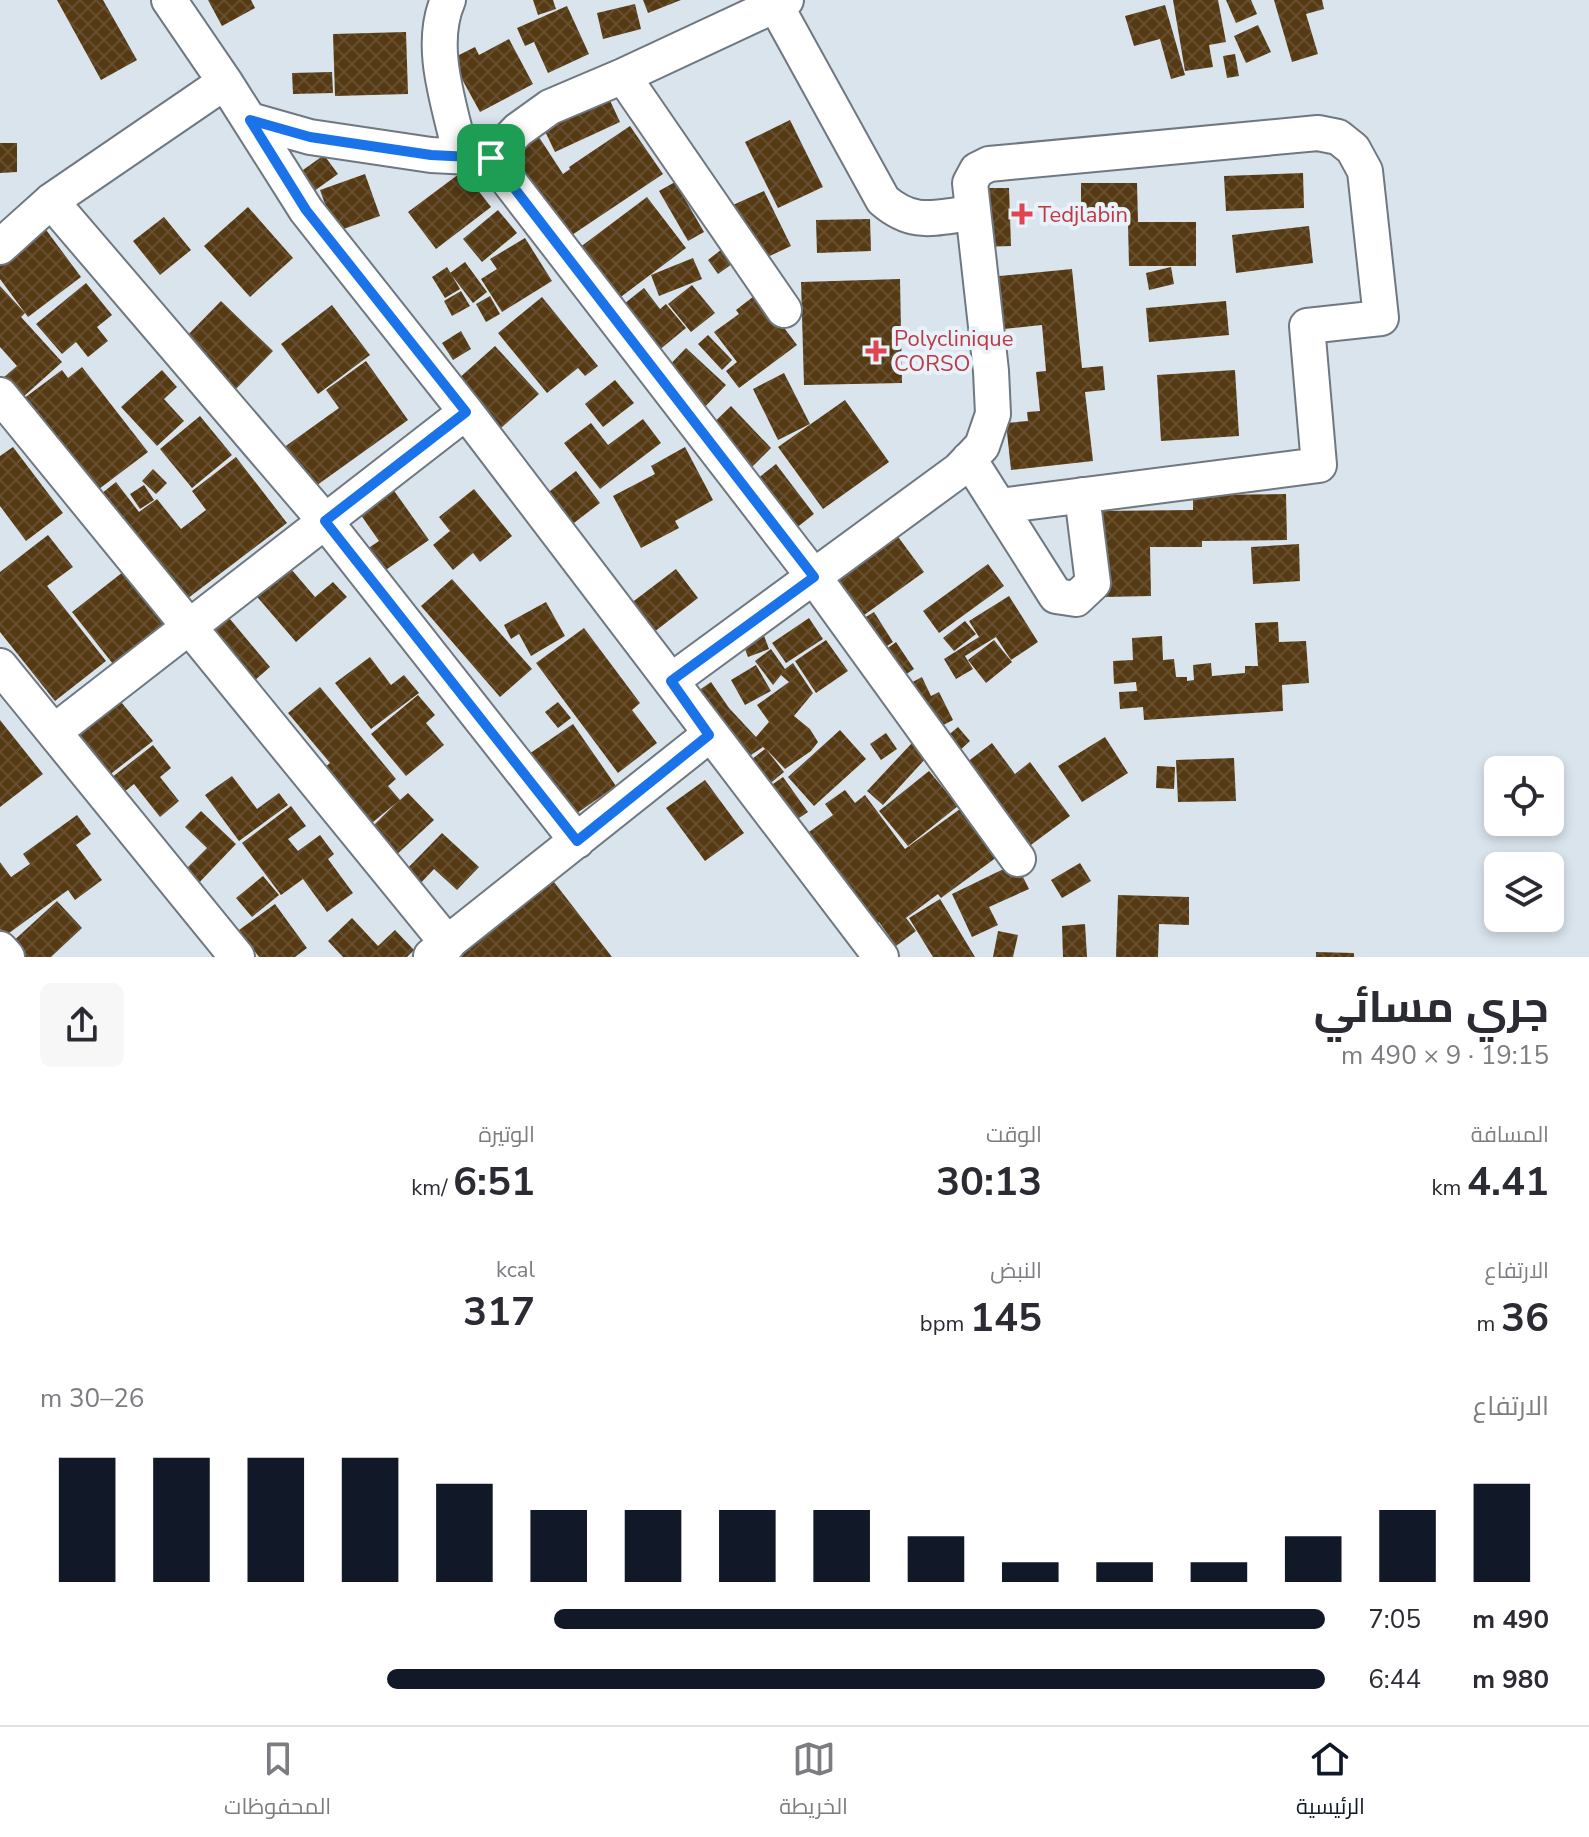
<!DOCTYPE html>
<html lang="ar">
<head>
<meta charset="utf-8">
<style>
  :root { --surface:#fff; --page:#f7f7f7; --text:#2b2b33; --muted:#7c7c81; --line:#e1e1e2; --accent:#111827 }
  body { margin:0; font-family:"Nunito Sans",Cairo,sans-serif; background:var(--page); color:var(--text); direction:rtl; height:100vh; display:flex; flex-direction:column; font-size:30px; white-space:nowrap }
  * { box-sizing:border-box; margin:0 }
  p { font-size:26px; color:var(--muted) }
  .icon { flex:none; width:44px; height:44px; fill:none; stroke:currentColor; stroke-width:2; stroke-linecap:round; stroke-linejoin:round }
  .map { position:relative; height:957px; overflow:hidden; direction:ltr }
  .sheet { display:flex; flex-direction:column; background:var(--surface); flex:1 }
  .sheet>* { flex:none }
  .tools { position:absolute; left:1484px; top:756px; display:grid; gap:16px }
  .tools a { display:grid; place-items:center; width:80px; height:80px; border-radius:12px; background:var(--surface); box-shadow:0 4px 12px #0003; font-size:40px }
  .pin { position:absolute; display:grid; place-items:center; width:68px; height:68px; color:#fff; margin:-34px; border-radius:16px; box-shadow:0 4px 12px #0006 }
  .round { display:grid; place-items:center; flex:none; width:84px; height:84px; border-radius:12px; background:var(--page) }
  .summary { display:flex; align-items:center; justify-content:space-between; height:136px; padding:0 40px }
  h1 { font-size:44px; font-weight:700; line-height:60px }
  .figures { display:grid; grid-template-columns:repeat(3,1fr); gap:12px; height:136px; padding:8px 40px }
  .figures div { display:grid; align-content:center }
  .figures b { font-size:40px; font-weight:700 }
  .figures small { font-size:22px; font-weight:400 }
  .figures p { font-size:22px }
  .chart { height:224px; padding:16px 40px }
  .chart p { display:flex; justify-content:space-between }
  .chart svg { width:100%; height:144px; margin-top:8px; stroke:var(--accent); stroke-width:6 }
  ul { padding:0 40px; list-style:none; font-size:26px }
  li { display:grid; grid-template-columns:128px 96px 1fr; align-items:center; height:60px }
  li i { height:20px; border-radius:10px; background:var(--accent) }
  .tabs { display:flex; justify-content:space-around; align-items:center; height:112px; border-top:2px solid var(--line); background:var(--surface); font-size:22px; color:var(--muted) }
  .tabs a { display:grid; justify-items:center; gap:4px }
  .tabs .current { color:var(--accent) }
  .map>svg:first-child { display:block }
</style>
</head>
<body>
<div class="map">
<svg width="1589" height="957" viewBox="0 0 1589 957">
  <defs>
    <pattern id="building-cross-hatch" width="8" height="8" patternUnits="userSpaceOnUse" patternTransform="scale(2)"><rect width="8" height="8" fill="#563a14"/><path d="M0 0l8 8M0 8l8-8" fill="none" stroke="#664f2f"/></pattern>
  </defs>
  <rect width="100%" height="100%" fill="#dae4ed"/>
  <path fill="url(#building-cross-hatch)" d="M57,0H103L137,60L101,80Z
    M208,0H251L255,8L222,26Z
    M533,0H553L556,9L538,15Z
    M643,0H681L648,13Z
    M1173,0H1218L1226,42L1209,45L1213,67L1185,71Z
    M1226,0H1251L1257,14L1236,23Z
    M1274,0H1322L1324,9L1306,14L1318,54L1292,62Z
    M635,4L641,29L603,39L597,13Z
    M1165,5L1185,75L1171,79L1160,39L1134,46L1125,16Z
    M567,6L589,54L548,73L534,42L525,46L517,28Z
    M1258,25L1271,52L1246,63L1234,36Z
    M406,32L408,94L335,96L333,34Z
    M509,39L533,84L480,112L451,59L475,47L479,55Z
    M1235,54L1239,76L1227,78L1223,56Z
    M332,72L333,93L293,94L292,73Z
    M606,92L620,122L555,152L541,123Z
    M790,120L823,187L778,208L745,142Z
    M630,126L663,174L563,241L500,154L535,131L563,174L570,169L569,167Z
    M0,143H17V172L0,173Z
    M324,155L338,174L310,194L296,175Z
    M463,171L491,207L436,249L408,212Z
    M1303,173L1304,208L1226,211L1224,176Z
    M365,174L380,216L335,232L320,190Z
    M675,182L704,232L688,241L659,191Z
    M1081,183H1137L1138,222H1196V266H1129L1128,223L1081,224Z
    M980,188H1009L1011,246L981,247Z
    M764,191L791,246L759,261L733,205Z
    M647,197L686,248L610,305L571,254Z
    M248,207L293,258L250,297L204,246Z
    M498,210L517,233L482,262L463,239Z
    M164,217L191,250L160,275L133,241Z
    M38,219L81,277L28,317L0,279V265L28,244Z
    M870,219L871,251L817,253L816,220Z
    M1309,226L1313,263L1236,273L1232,235Z
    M525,238L552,281L502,312L481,279L497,269L490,259Z
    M722,249L732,264L718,274L708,260Z
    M693,258L702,279L659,296L651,275Z
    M465,262L487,292L473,303L450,273Z
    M447,267L460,289L445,298L432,277Z
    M1171,267L1174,284L1149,290L1146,273Z
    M1072,269L1082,368L1103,366L1105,390L1085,392L1093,461L1011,470L1006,423L1028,421L1027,412L1040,411L1036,372L1046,371L1042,325L994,330L989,277Z
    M900,279L902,383L804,385L801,282Z
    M86,283L112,315L97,327L108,341L88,357L76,342L62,354L36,324Z
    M692,285L715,313L691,332L668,304Z
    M0,286L25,313L21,317L62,362L22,398L3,378L17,366L0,347Z
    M644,288L660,309L666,304L686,328L652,356L615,311Z
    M461,291L470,306L452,316L444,301Z
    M758,293L797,345L739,388L726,371L737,362L714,332L739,314L736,310Z
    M490,296L500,314L486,322L476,304Z
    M542,297L598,366L585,376L578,368L547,393L498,333Z
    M221,301L273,351L231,394L179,344Z
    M1226,301L1229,335L1149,342L1146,308Z
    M332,305L370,355L318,394L281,344Z
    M461,331L471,349L453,360L442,343Z
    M708,335L732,360L722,370L698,344Z
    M495,346L539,394L501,428L457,380Z
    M686,348L726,385L699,413L659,376Z
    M366,361L408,420L306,493L276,453L339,408L326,390Z
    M82,367L148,452L95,492L23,399L62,370L68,378Z
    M162,370L177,387L164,399L184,421L157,446L121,407Z
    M1235,370L1239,436L1161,441L1157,375Z
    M784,373L810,424L778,440L753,389Z
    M615,380L634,403L603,427L585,404Z
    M845,400L889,462L823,509L778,447Z
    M731,406L771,448L745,474L704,432Z
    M200,416L232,455L192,488L160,449Z
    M643,419L661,443L600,489L564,443L591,423L608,445Z
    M13,447L63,513L26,541L0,506V456Z
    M685,447L713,500L675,521L679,528L641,548L613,496L655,474L651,466Z
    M236,457L287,523L175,608L92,501L116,482L139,512L157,499L181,529L206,510L192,491Z
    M776,464L814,514L786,536L748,486Z
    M153,469L167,483L156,494L142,481Z
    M576,471L600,503L570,526L546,494Z
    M144,485L154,500L140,509L130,494Z
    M390,485L429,540L377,576L361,553L379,541L356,508Z
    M474,489L512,536L480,562L473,553L453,570L433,545L450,531L439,517Z
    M1286,494L1287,540L1202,541V547H1150L1151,596L1105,597L1099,511L1193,510V495Z
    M896,534L924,572L853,623L825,585Z
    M48,535L73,567L47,586L106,661L55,701L0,632V572Z
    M1299,544L1300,581L1253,584L1251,547Z
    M285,562L315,597L333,582L347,597L296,642L252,591Z
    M988,564L1004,586L939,633L923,611Z
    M676,569L698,598L645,639L622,610Z
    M123,572L164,624L113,664L72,612Z
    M452,579L532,669L500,697L421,606Z
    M1009,596L1038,642L1011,660L996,637L965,656L963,653L973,669L956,679L944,659L979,637L969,621Z
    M546,602L565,636L531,656L519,634L511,639L504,625Z
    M220,607L270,667L245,689L195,628Z
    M874,612L893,642L875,654L856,623Z
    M809,618L823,639L786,663L772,643Z
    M965,621L976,634L954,651L943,638Z
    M1278,622L1279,642L1306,641L1309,683L1282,685L1283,711L1144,720L1143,707L1120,709L1119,692L1137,691L1136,682L1114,684L1113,661L1133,660L1132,638L1162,636L1163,660L1174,659L1176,677H1187V681L1194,680L1193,665L1211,663L1212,676L1245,673V666H1258L1255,623Z
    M760,625L769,649L748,657L739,633Z
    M584,628L640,703L632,710L657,743L618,773L536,663Z
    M826,640L848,671L816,693L795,661Z
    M994,640L1012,662L986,683L968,660Z
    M896,642L914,669L896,681L878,655Z
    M771,649L785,669L793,663L813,693L794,716L810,729L818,742L811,751L785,769L766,749L784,772L762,790L743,766L765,749L763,747L745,759L698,691L711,682L729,708L756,737L769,722L757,705L789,682L781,675L773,685L755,661Z
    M370,657L391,685L404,675L419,693L371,729L335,683Z
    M756,665L771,691L745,705L731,680Z
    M922,677L931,696L939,692L953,720L930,732L907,685Z
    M320,687L396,779L388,786L400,800L408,793L434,820L393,858L367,832L396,803L361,832L314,776L330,763L288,713Z
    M418,695L435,715L426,723L444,745L406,776L371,734Z
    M117,697L153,741L108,776L72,732Z
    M558,702L571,718L558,728L545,712Z
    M0,720L43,774L0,807Z
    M573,724L616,786L570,818L526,756Z
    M958,727L970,741L957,753L945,738Z
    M840,730L866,759L814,806L788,777Z
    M886,733L897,749L881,760L870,744Z
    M1105,737L1128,773L1082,802L1058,766Z
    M912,743L927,757L883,805L867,791Z
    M992,743L1015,774L1030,762L1070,816L1024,850L962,766Z
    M153,745L171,768L160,777L179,801L160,817L134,784L118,797L106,782Z
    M1234,758L1236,801L1178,802L1176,760Z
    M1157,766L1175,767L1174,789L1156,788Z
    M929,771L958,806L908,846L879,811Z
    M232,776L257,809L279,793L288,805L239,841L205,795Z
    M783,777L808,812L787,826L763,791Z
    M705,780L744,833L705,861L666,808Z
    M845,790L855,803L865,795L905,849L960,809L997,857L941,898L938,894L906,918L916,931L896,946L879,922L867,931L799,839L833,815L825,804Z
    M291,806L306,826L288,839L298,851L320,835L334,854L328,859L353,893L327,912L303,879L281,895L242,843Z
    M201,811L236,844L195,887L181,874L207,848L185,827Z
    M77,815L91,834L76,845L102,880L75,900L68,890L5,936L0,929V862L11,877L30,864L23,854Z
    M442,833L479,867L457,890L434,869L415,889L401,875Z
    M1016,863L1029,889L989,907L998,925L972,937L952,894Z
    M1080,863L1091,881L1062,898L1051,880Z
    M547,873L612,957H440Z
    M263,876L279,895L252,917L236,898Z
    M1118,895L1189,897V925L1159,924L1158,957H1116Z
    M940,899L975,957H933L909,918Z
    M57,901L82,928L51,957H20L9,945Z
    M275,904L307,948L295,957H259L239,930Z
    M352,918L378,946L395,930L414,950L407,957H343L328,941Z
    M1085,924L1087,957H1063L1062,926Z
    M998,931L1018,935L1013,957H993Z
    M1316,952L1354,953V957H1316Z"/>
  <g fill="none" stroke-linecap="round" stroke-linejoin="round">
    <defs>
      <path id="minor" d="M169,0L225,82L306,210L466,412L881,957
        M448,0C427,48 451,108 461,157
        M776,6L883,200C914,227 935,217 973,213
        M623,76L784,310
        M250,120L310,137L431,155L491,158L518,130L550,107L623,76L786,0
        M491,158L814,577L1018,859
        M51,201L325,521L577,841
        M0,247L51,201L225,82
        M0,395L448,944
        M969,459L1056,596L1076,599L1093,583L1082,495
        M0,666L237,957
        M671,681L959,470L982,446L993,414L991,371L970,183L977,170L989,164L1318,133L1338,137L1353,149L1365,171L1381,318L1307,326L1319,465L1000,506
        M55,731L466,412
        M0,949L7,957
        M431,956L709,735"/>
    </defs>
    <use href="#minor" stroke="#6f7880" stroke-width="38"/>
    <use href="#minor" stroke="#fff" stroke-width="34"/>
  </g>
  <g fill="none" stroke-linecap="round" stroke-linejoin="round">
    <defs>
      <path id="route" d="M250,120L310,137L431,155L491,158L814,577L671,681L709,735L577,841L325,521L466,412L306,210Z"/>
    </defs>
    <use href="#route" stroke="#fff" stroke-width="16"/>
    <use href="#route" stroke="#1a73e8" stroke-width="10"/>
  </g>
  <g fill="#e0444e" stroke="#e7f2fb" stroke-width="3">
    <path d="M1018 202h8v8h8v8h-8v8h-8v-8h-8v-8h8z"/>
    <path d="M872 339h8v8h8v8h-8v8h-8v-8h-8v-8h8z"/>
  </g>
  <g text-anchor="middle" stroke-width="8" stroke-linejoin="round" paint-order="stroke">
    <g font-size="22" fill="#be3a42" stroke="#e7f2fb" text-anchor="start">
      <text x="1038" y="222">Tedjlabin</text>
      <text x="894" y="346">Polyclinique<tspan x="894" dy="25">CORSO</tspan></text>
    </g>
  </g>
</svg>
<div class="tools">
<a><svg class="icon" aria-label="locate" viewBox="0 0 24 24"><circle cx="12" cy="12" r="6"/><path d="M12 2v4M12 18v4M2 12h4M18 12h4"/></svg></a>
<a><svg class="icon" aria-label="layers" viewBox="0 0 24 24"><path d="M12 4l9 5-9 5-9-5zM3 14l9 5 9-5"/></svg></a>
</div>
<div class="pin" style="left:491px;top:158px;background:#1e9e55"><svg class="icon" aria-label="arrive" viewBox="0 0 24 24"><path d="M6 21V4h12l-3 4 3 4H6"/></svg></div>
</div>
<section class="sheet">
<div class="summary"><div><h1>جري مسائي</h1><p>19:15 · 9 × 490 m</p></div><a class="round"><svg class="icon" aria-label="share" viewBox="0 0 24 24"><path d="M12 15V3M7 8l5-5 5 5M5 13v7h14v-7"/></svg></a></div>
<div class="figures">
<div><p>المسافة</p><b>4.41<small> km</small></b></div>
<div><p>الوقت</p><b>30:13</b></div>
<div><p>الوتيرة</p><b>6:51<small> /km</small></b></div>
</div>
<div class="figures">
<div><p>الارتفاع</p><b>36<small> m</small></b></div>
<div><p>النبض</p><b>145<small> bpm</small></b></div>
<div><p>kcal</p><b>317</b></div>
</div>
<div class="chart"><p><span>الارتفاع</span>26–30 m</p>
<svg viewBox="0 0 160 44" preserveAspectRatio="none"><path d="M5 44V6M15 44V6M25 44V6M35 44V6M45 44V14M55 44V22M65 44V22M75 44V22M85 44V22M95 44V30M105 44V38M115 44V38M125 44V38M135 44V30M145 44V22M155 44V14"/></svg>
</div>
<ul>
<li><b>490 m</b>7:05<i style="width:60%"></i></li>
<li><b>980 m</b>6:44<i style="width:73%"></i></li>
</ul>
</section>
<nav class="tabs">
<a class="current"><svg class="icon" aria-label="home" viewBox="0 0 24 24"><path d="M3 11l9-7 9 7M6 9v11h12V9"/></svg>الرئيسية</a>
<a><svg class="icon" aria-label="map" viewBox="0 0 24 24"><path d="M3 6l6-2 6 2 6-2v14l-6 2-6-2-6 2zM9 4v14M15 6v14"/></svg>الخريطة</a>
<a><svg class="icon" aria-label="saved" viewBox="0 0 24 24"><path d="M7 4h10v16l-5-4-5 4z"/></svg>المحفوظات</a>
</nav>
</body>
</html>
